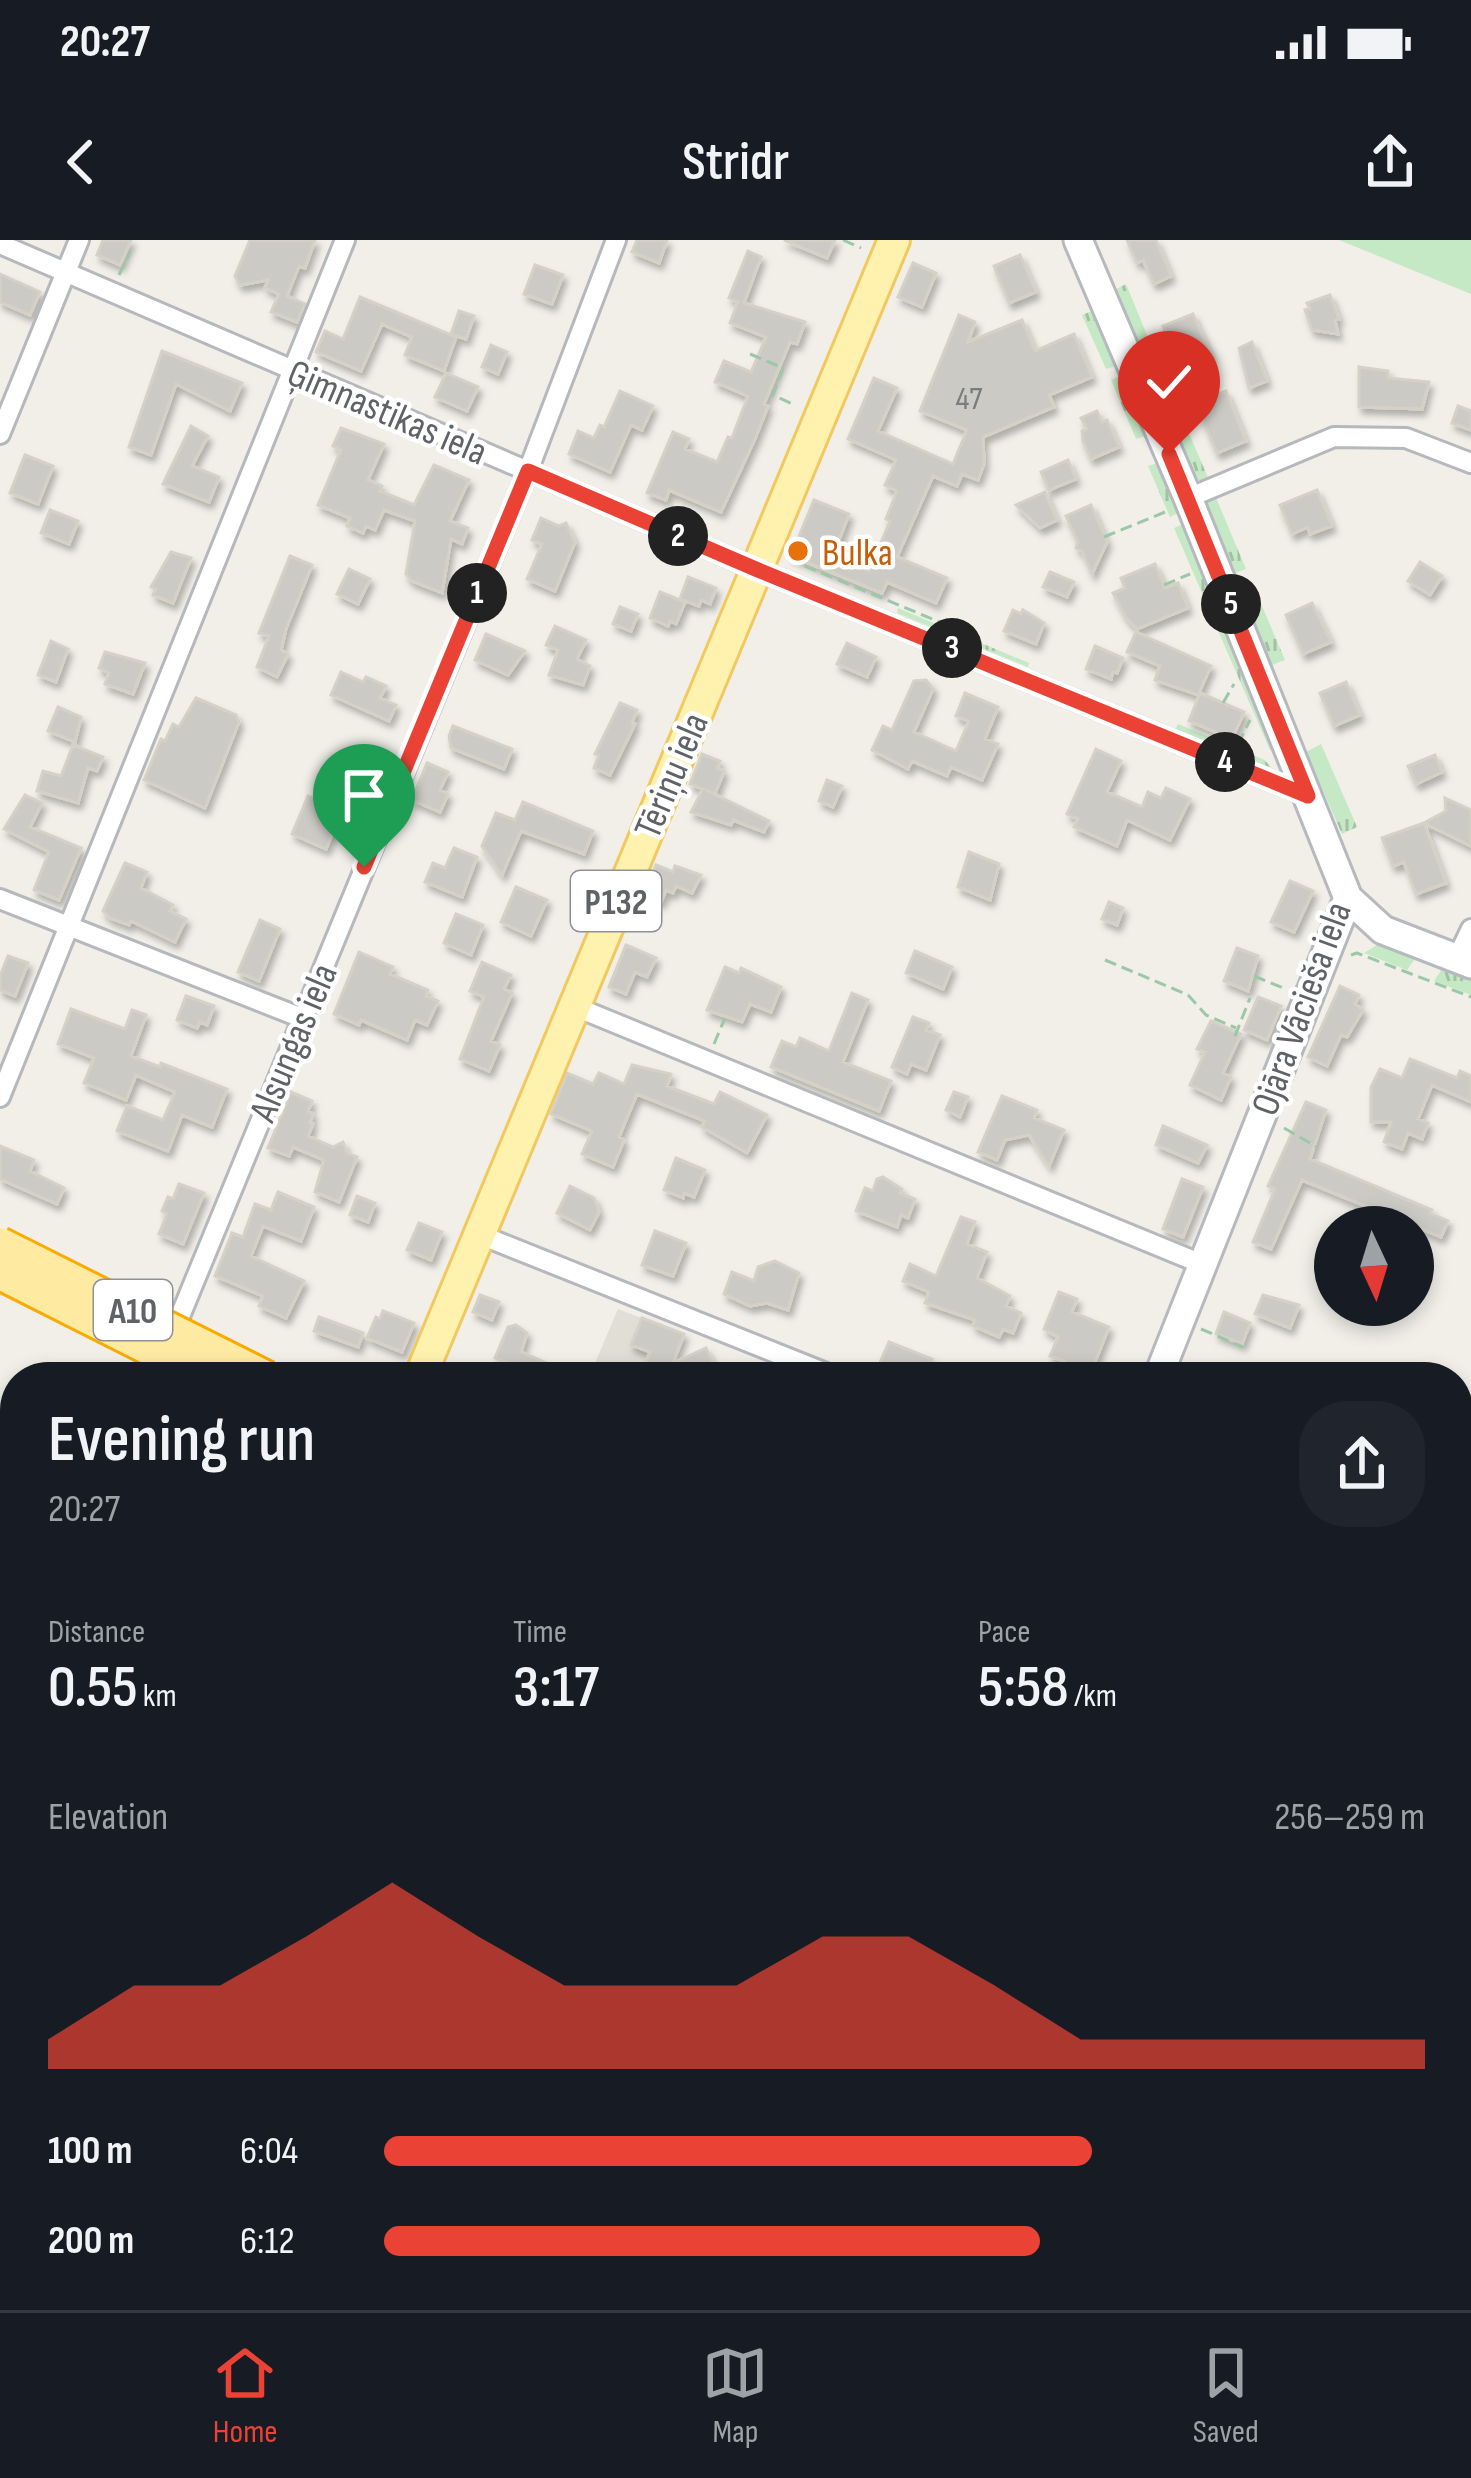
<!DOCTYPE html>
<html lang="en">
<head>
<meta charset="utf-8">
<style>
  :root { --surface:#171b24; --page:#20242c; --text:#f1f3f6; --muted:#9ea1a6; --line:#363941; --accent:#ea4335 }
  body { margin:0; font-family:"Sofia Sans Condensed",sans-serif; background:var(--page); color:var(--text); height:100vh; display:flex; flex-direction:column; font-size:45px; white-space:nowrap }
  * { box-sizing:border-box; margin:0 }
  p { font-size:39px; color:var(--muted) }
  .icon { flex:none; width:66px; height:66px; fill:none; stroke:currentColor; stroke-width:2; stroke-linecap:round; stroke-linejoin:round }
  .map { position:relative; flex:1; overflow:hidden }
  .panel { position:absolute; left:0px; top:1122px; width:1473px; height:948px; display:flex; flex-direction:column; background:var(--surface); border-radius:48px 48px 0 0; box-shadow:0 6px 18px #0003 }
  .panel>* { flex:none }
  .needle { width:78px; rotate:176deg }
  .controls { position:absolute; left:1314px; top:966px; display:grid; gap:24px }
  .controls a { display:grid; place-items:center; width:120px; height:120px; border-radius:50%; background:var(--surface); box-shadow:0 6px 18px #0003; font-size:60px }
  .pin { position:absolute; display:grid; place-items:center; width:102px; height:102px; color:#fff; margin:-123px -51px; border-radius:50% 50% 50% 0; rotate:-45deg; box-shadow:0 0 12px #0007 }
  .pin .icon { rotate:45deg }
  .km { position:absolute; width:60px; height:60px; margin:-30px; border-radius:50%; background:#222; color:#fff; font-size:33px; line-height:60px; text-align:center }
  .round { display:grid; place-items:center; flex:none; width:126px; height:126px; border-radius:48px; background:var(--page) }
  .overview { display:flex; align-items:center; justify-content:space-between; height:204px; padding:0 48px }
  h1 { font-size:66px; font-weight:600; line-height:90px }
  .figures { display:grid; grid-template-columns:repeat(3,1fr); gap:18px; height:204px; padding:12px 48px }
  .figures div { display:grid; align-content:center }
  .figures b { font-size:60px; font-weight:600 }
  .figures small { font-size:33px; font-weight:400 }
  .figures p { font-size:33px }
  .chart { height:336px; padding:24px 48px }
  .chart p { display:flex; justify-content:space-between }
  .chart svg { width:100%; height:216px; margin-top:12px; fill:var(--accent); opacity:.7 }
  ul { padding:0 48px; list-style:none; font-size:39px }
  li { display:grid; grid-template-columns:192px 144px 1fr; align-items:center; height:90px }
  li i { height:30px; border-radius:15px; background:var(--accent) }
  .status { display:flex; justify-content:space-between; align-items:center; height:84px; padding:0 60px; background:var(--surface); direction:ltr }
  .status svg { height:33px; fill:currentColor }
  header { display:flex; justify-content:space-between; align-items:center; height:156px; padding:0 48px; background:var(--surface); font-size:54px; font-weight:600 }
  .tab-bar { display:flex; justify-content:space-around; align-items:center; height:168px; border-top:3px solid var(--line); background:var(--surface); font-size:33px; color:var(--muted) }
  .tab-bar a { display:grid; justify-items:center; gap:6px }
  .tab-bar .on { color:var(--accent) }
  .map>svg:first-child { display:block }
</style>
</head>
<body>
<div class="status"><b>20:27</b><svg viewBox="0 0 49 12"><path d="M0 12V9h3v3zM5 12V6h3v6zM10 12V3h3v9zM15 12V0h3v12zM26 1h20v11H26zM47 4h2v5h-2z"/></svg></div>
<header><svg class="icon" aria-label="back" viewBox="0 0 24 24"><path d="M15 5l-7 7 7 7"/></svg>Stridr<svg class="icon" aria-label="share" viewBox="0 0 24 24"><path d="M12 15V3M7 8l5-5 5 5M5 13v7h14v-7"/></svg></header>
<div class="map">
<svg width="1471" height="2070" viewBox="0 0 1471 2070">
  <defs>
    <pattern id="grass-tufts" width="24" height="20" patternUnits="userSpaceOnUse" patternTransform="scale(3)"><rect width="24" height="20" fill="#c5e8c5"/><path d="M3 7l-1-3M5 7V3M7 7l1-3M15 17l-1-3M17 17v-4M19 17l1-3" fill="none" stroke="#a3c0a4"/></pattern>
    <filter id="shadow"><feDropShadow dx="3.5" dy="6" stdDeviation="3" flood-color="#0004"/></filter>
  </defs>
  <rect width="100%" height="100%" fill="#f1efe8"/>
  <path fill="#e1ded6" d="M618,1069L684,1094L674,1122L706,1108L715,1129L738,1137H589Z
    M1471,1920V2070H1230L1225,2055H1458V1924Z"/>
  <path fill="url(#grass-tufts)" d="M1126,44L1165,139L1153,142L1113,51Z
    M1097,69L1119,125L1106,129L1082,75Z
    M1120,136H1125L1148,195L1136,199L1111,140Z
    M1179,170L1209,240H1194L1166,177Z
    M1161,222L1182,271L1170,277L1148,226Z
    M1214,253L1246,329L1233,334L1203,265Z
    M1186,283L1216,356L1205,360L1174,288Z
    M1256,352L1285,420L1272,425L1243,360Z
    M1221,366L1281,505L1270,510L1209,370Z
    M898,368L1029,423L1028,427L897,373Z
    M1178,484L1265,520L1273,530L1175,490Z
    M1321,504L1357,587L1342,594L1306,512Z
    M1382,702L1417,716L1407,730L1364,713Z
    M1444,726L1471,736V755L1434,741Z
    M15,1932V2043L0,2047V1939Z"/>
  <path fill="#c5e8c5" d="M1339,0H1471V54Z
    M1471,1951V2070H1429L1424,2055H1458V1955Z
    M1292,2055H1403L1408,2070H1291Z"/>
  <path fill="#cccac5" stroke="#d6d1c6" stroke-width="3" filter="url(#shadow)" d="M103,0H131L120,25L97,15Z
    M250,0H315L305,28L299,26L287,56L305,64L297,82L271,72L279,54L265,48L268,40L240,45L235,36Z
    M637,0H667L659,23L632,12Z
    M784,0H835L827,18Z
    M1127,0H1156L1171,36L1154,44L1143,20L1137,23Z
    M748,11L761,17L744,63L805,82L797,104L790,102L764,164L768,166L755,199L721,272L669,250L666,260L647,253L673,192L689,199L685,209L717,222L728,197L732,198L748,156L715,142L724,121L751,132L766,97L730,83L738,62L729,58Z
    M1020,15L1036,52L1009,63L994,26Z
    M913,23L936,33L922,67L898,57Z
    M535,25L563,35L552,64L524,54Z
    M0,34L40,52L30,75L0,62Z
    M1330,55L1339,79L1335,80L1338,94L1312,90L1305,70L1310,69L1307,63Z
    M360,57L456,97L444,131L405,115L412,97L382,84L361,131L316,112L325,91L343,99Z
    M459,71L474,76L466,99L451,94Z
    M1193,74L1211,116L1181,129L1163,86Z
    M959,75L975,82L968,102L1022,80L1035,111L1074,94L1092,137L1049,155L1054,167L983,197L984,224L978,240L962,234L957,246L933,236L897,317L947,338L936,363L887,342L882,353L791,316L814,260L849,274L833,316L869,331L890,281L886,279L897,251L885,245L896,220L848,199L874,138L897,148L878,191L953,224L967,190L920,171Z
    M1252,102L1267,141L1249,148L1239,108Z
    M491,105L507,112L498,134L482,127Z
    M162,111L242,143L230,171L176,144L151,215L129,207Z
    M1359,127L1388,131V138L1429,142L1422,169L1359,167Z
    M446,133L478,147L467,171L435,157Z
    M620,151L653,166L642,190L631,185L610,232L569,214L578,191L594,198L600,185L604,187Z
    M1226,151L1246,201L1217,213L1196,163Z
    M1458,166L1471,171V190L1452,183Z
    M1097,171L1102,182L1107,180L1119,207L1091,219L1083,201L1082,191L1087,189L1081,178Z
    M191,186L208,196L192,226L219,237L209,262L163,244Z
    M341,188L384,204L368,240L382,246L380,251L414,265L434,225L469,240L450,281L468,288L462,304L451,299L442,353L412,341L406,334L415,281L384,270L375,290L366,286L363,293L347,286L350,278L318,265L341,210L333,206Z
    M25,215L53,226L38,264L10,253Z
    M1068,220L1076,239L1049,250L1041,232Z
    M1317,250L1332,286L1310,294L1308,287L1292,294L1280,265Z
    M1045,252L1057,280L1040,288L1016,265Z
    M1091,265L1107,302L1092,334L1082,311L1076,308L1078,302L1066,276Z
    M50,270L78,281L69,304L41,293Z
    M541,278L559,286L566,283L575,302L555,351L527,339L542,304L532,300Z
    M171,312L191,318L173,363L153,355L156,349L151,347Z
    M290,316L312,325L286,389L281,410L288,414L277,437L257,427L269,396L259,393Z
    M1420,322L1442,336L1430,355L1408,341Z
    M1155,324L1165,348L1178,343L1188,368L1137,389L1125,376L1113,353L1125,348L1121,338Z
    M349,329L370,339L358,364L337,354Z
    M1050,332L1074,342L1067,357L1043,347Z
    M688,337L716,348L710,364L701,360L699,366L680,359Z
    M660,352L685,362L676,384L670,381L668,386L650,378Z
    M1312,363L1331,402L1303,414L1286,375Z
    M620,367L638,374L631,391L613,384Z
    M1013,370L1021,374L1023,370L1044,383L1036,404L1004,391Z
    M555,386L586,400L577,419L590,426L583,445L549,435L558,410L546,405Z
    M1136,392L1211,426L1198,455L1155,440L1160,426L1127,412Z
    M486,394L525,411L508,435L475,420Z
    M51,401L68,409L56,442L38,435Z
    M847,403L876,417L867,437L837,424Z
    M1095,406L1123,418L1117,433L1113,432L1111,439L1086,429Z
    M105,412L145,423L133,454L105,444L109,433L99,428Z
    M341,432L363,442L366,437L386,446L380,458L396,465L389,481L331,455Z
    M926,440L933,449L914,492L956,511L969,481L956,476L965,453L998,467L985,499L998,504L982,540L951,527L947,536L912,521L908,529L872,510L883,486L892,490L914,441Z
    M1346,442L1360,475L1334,486L1320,453Z
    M1200,453L1244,472L1232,499L1189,481Z
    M196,458L236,475L239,482L205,568L144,540L161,499L165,501L173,484L179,487Z
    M620,463L637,470L632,483L635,484L610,535L594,528L599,515L595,514Z
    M58,467L81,477L75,502L48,491Z
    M453,486L512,509L504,529L451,508L449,496Z
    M73,505L103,517L97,531L88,528L78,563L37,551L43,531L61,536Z
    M1096,509L1121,521L1107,552L1142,567L1148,552L1161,558L1166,548L1190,559L1170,600L1127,580L1117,606L1074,587L1078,579L1067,574Z
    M702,514L720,521L717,528L724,531L715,554L706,550L769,581L764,592L733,580L731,585L691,572L703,549L690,544Z
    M1435,515L1442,532L1416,544L1408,526Z
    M427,523L448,532L440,550L448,554L440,572L412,560Z
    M349,530L378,542L366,572L337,560Z
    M827,540L842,546L833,567L819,561Z
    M25,555L42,563L30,587L81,608L59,660L34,650L49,612L4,589Z
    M308,556L342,571L326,609L292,594Z
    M1445,558L1471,570V606L1424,583L1446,571Z
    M523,562L593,591L584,614L521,591L502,635L482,606L496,573L515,580Z
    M1424,583L1446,643L1416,654L1404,622L1393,626L1382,598Z
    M454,608L477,617L462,657L425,642L433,623L445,628Z
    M969,612L999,624L990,660L958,647Z
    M125,623L147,632L141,648L173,665L170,671L186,679L175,702L131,681L129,685L110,678L103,671Z
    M656,625L673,632L675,626L701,635L692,653L676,646L673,653L666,650L661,662L643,655Z
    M1290,641L1313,651L1294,692L1271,682Z
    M516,647L547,660L531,696L501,682Z
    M1109,662L1123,668L1117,685L1102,679Z
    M456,674L483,685L471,715L444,703Z
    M260,680L280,689L259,741L238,732Z
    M626,705L656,718L647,737L635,732L626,754L609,747Z
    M1237,708L1258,716L1248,751L1224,741Z
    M915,711L952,727L943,749L906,733Z
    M359,712L393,727L390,734L428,750L426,756L438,761L427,785L415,780L407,800L361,780L359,785L334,774Z
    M8,716L28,723L15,756L0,750V736Z
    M482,722L511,735L504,749L512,753L491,801L500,805L489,831L460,819L484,757L470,751Z
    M725,727L739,733L741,728L781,747L771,772L750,764L742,782L707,770Z
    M1340,746L1359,755L1355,764L1363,770L1347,797L1341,795L1327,826L1308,817Z
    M852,753L868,760L843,822L891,841L879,871L771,827L782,801L796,807L800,798L829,811Z
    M186,756L214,766L207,785L200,782L197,788L177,780Z
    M1258,757L1281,766L1267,800L1244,790Z
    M71,769L125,789L132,770L146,775L131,816L160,827L161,823L227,849L212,887L182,875L168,911L117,891L127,866L163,880L175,852L136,835L126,860L84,843L94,818L58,804Z
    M913,777L929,783L926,790L940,795L926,830L911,824L907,834L892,827Z
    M1211,781L1241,794L1223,833L1231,837L1221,860L1190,845L1205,812L1197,809Z
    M1410,819L1457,838L1460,831L1471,836V862L1432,845L1418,879L1428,883L1422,899L1408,893L1402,909L1384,902L1391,882H1371V847L1380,829L1402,838Z
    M632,825L671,834L667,846L714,864L720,852L767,875L747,913L702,887L705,881L637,854L619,897L624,900L613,927L582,914L592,891L551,874L567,833L593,844L599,833L624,844Z
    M291,852L312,861L308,871L313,874L310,883L313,884L308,896L333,907L343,902L347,913L357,917L339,962L315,952L324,920L293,907L289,916L268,908Z
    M954,852L968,857L960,877L946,870Z
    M1002,856L1037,870L1034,878L1064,890L1049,926L1029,895L1005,900L997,920L978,912Z
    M1306,862L1326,870L1310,919L1432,970L1430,973L1448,981L1441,997L1302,940L1271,1009L1253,1002L1275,949L1268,946Z
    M1163,886L1207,905L1198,923L1156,905Z
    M0,906L34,920L30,931L64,948L57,964L0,939Z
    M676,918L705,930L694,957L684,953L683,958L664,950Z
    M883,937L902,949L900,953L915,959L908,978L901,975L897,987L856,971L865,948L873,951L877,939Z
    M1182,939L1203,947L1183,997L1163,989Z
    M179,944L204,953L183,1004L159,994L167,974L162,971L168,957L173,959Z
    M570,946L594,958L599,972L590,990L557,973Z
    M278,952L314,967L301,1001L263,986L251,1016L304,1041L286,1078L259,1066L263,1056L215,1036L232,993L243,997L255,964L271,970Z
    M357,956L375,963L368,982L350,975Z
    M961,977L975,982L967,1004L987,1012L977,1038L1010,1056L1006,1066L1021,1073L1013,1093L1003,1089L999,1097L973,1086L975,1080L925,1063L929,1052L903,1041L910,1024L936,1036Z
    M419,983L442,992L431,1020L407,1010Z
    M655,991L686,1003L673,1036L642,1025Z
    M775,1021L799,1033L788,1070L767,1063L750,1066L724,1054L732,1032L754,1041L758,1027Z
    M1059,1052L1077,1059L1072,1072L1109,1087L1089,1137H1058L1064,1121L1050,1116L1058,1097L1044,1089Z
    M480,1055L499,1062L492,1080L473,1072Z
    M1263,1055L1299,1065L1290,1088L1255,1074Z
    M383,1071L414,1083L402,1112L367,1098L376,1077L380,1079Z
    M1224,1072L1250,1083L1242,1104L1216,1094Z
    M319,1077L363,1093L358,1107L314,1091Z
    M642,1078L684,1094L673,1123L706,1108L719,1137H640L650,1112L631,1105Z
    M516,1085L527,1093L521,1112L549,1124L544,1137L495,1118L508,1087Z
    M889,1102L932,1119L925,1137H907L879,1125Z
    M3,1217L15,1221V1251L0,1246Z
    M0,1407L15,1411L11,1464L15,1465V1485H0Z
    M0,1668L15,1677V1706L0,1698Z
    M0,1756L15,1766V1828L0,1819Z
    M205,2055H273L281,2058L277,2070H199Z
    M927,2055H948L942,2070H921Z
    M1045,2055H1117L1110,2070H1039Z"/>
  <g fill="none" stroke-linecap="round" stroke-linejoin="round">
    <defs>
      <path id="minor" d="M0,4L758,330L1308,556
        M0,194L79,0
        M1188,258L1334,197L1406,198L1471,223
        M0,659L302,778
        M1457,718L1471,689
        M571,765L1202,1024
        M0,857L345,0
        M478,994L836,1137
        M155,1137L528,231L616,0
        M1458,1235L1471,1202
        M0,1280L15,1286
        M1458,1567L1471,1569
        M1458,1901L1471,1896
        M1205,2055L1210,2070
        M70,2070L75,2055
        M298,2070L304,2055
        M540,2070L547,2055
        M802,2070L808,2055"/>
      <path id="tertiary" d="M0,1912L15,1900"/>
      <path id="secondary" d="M1078,0L1188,258L1348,658L1158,1137
        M1348,658L1383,690L1471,724"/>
      <path id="primary" d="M420,1137C575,756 738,380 894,0"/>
      <path id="trunk" d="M1458,1719L1471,1726
        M1458,1770L1471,1777"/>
    </defs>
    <use href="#minor" stroke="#b5b8bc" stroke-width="24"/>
    <use href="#tertiary" stroke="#b5b8bc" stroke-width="30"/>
    <use href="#secondary" stroke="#b6babf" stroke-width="33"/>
    <use href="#primary" stroke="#f2c960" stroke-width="36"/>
    <use href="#trunk" stroke="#f9ab00" stroke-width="36"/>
    <path stroke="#9cc7a9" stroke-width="3" stroke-dasharray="12 6" stroke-linecap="butt" d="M843,0L861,8
      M119,35L130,12
      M750,114L783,128L773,155L795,165
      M1104,297L1165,272
      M788,319L978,398
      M1164,345L1190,334
      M1223,463L1234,444
      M1238,504L1250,480
      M1351,715L1357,713L1471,757
      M1105,720L1188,755L1206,775L1236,788
      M1254,736L1286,749
      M1235,796L1250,758
      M714,804L725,778
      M1284,888L1317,907
      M1201,1089L1243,1107
      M853,1127L877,1137
      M1440,1137L1443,1130
      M0,1403L15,1407
      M0,1589L15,1600
      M1458,1689L1471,1695
      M1458,1948L1471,1944
      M0,2052L15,2048
      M1264,2055V2070
      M1314,2055L1332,2062L1348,2055
      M1410,2055L1415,2070
      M1342,2061L1349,2070
      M1283,2070L1285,2060L1311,2055"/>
    <use href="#minor" stroke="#fff" stroke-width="18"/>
    <use href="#tertiary" stroke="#fff" stroke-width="24"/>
    <use href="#secondary" stroke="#fff" stroke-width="27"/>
    <use href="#primary" stroke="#fff2af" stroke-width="30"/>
    <use href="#trunk" stroke="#feeaa1" stroke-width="30"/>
    <defs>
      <path id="trunk-bridge" d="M0,1003L267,1137
        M0,1034L204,1137"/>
    </defs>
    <use href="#trunk-bridge" stroke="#f9ab00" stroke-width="36" stroke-linecap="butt"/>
    <use href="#trunk-bridge" stroke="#feeaa1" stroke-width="30"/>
  </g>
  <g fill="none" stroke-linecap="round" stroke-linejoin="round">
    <defs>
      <path id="route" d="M364,627L528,231L758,330L1308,556L1169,214"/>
    </defs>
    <use href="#route" stroke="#fff" stroke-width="24"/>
    <use href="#route" stroke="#ea4335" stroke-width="15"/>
  </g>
  <circle fill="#e8710a" stroke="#fff" stroke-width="4.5" cx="798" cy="311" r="12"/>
  <g text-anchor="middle" stroke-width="9" stroke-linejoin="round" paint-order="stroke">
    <g font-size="33" fill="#7a7d7f">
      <text x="969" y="169">47</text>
    </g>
    <g fill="#fff" stroke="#8f9295" stroke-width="3">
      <rect x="571" y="631" width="90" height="60" rx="9"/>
      <rect x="94" y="1040" width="78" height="60" rx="9"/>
    </g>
    <g font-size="36" font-weight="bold" fill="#5f6368">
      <text x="616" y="674">P132</text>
      <text x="133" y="1083">A10</text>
    </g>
    <g font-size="39" fill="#5f6368" stroke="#fff">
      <text transform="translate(388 171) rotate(23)" y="14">Ģimnastikas iela</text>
      <text transform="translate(670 535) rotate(-67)" y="14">Tēriņu iela</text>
      <text transform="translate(1300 768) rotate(-70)" y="14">Ojāra Vācieša iela</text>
      <text transform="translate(292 802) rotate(-67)" y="14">Alsungas iela</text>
    </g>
    <g font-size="39" fill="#c56008" stroke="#fff" text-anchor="start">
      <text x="822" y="325">Bulka</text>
    </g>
  </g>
</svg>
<div class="controls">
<a><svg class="needle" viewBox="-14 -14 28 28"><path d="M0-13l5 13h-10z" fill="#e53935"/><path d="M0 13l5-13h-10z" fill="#9ea1a6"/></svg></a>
</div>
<div class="pin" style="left:364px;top:627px;background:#1e9e55"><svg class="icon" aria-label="arrive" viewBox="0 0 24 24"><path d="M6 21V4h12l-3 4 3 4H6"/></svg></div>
<div class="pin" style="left:1169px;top:214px;background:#d93025"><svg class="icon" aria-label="check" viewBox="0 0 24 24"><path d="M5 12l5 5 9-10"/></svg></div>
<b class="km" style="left:477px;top:353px">1</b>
<b class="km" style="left:678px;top:296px">2</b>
<b class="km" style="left:952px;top:408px">3</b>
<b class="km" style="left:1225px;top:522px">4</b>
<b class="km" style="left:1231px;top:364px">5</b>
<section class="panel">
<div class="overview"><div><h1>Evening run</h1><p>20:27</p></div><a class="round"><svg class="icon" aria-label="share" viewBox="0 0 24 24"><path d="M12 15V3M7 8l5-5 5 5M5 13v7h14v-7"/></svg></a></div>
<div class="figures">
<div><p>Distance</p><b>0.55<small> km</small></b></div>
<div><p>Time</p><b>3:17</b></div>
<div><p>Pace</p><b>5:58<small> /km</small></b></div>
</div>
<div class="chart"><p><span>Elevation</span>256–259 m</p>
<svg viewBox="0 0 160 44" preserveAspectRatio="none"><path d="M0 44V38L10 27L20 27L30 17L40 6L50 17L60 27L70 27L80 27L90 17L100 17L110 27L120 38L130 38L140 38L150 38L160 38V44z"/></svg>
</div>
<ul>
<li><b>100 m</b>6:04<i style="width:68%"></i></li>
<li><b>200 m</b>6:12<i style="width:63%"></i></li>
</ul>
</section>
</div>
<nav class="tab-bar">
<a class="on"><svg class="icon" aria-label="home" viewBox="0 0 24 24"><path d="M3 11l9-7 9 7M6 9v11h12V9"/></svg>Home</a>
<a><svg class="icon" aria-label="map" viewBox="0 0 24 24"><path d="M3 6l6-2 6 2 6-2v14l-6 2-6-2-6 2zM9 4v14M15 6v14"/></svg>Map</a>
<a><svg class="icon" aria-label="saved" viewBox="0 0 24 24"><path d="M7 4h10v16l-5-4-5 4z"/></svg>Saved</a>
</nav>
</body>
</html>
